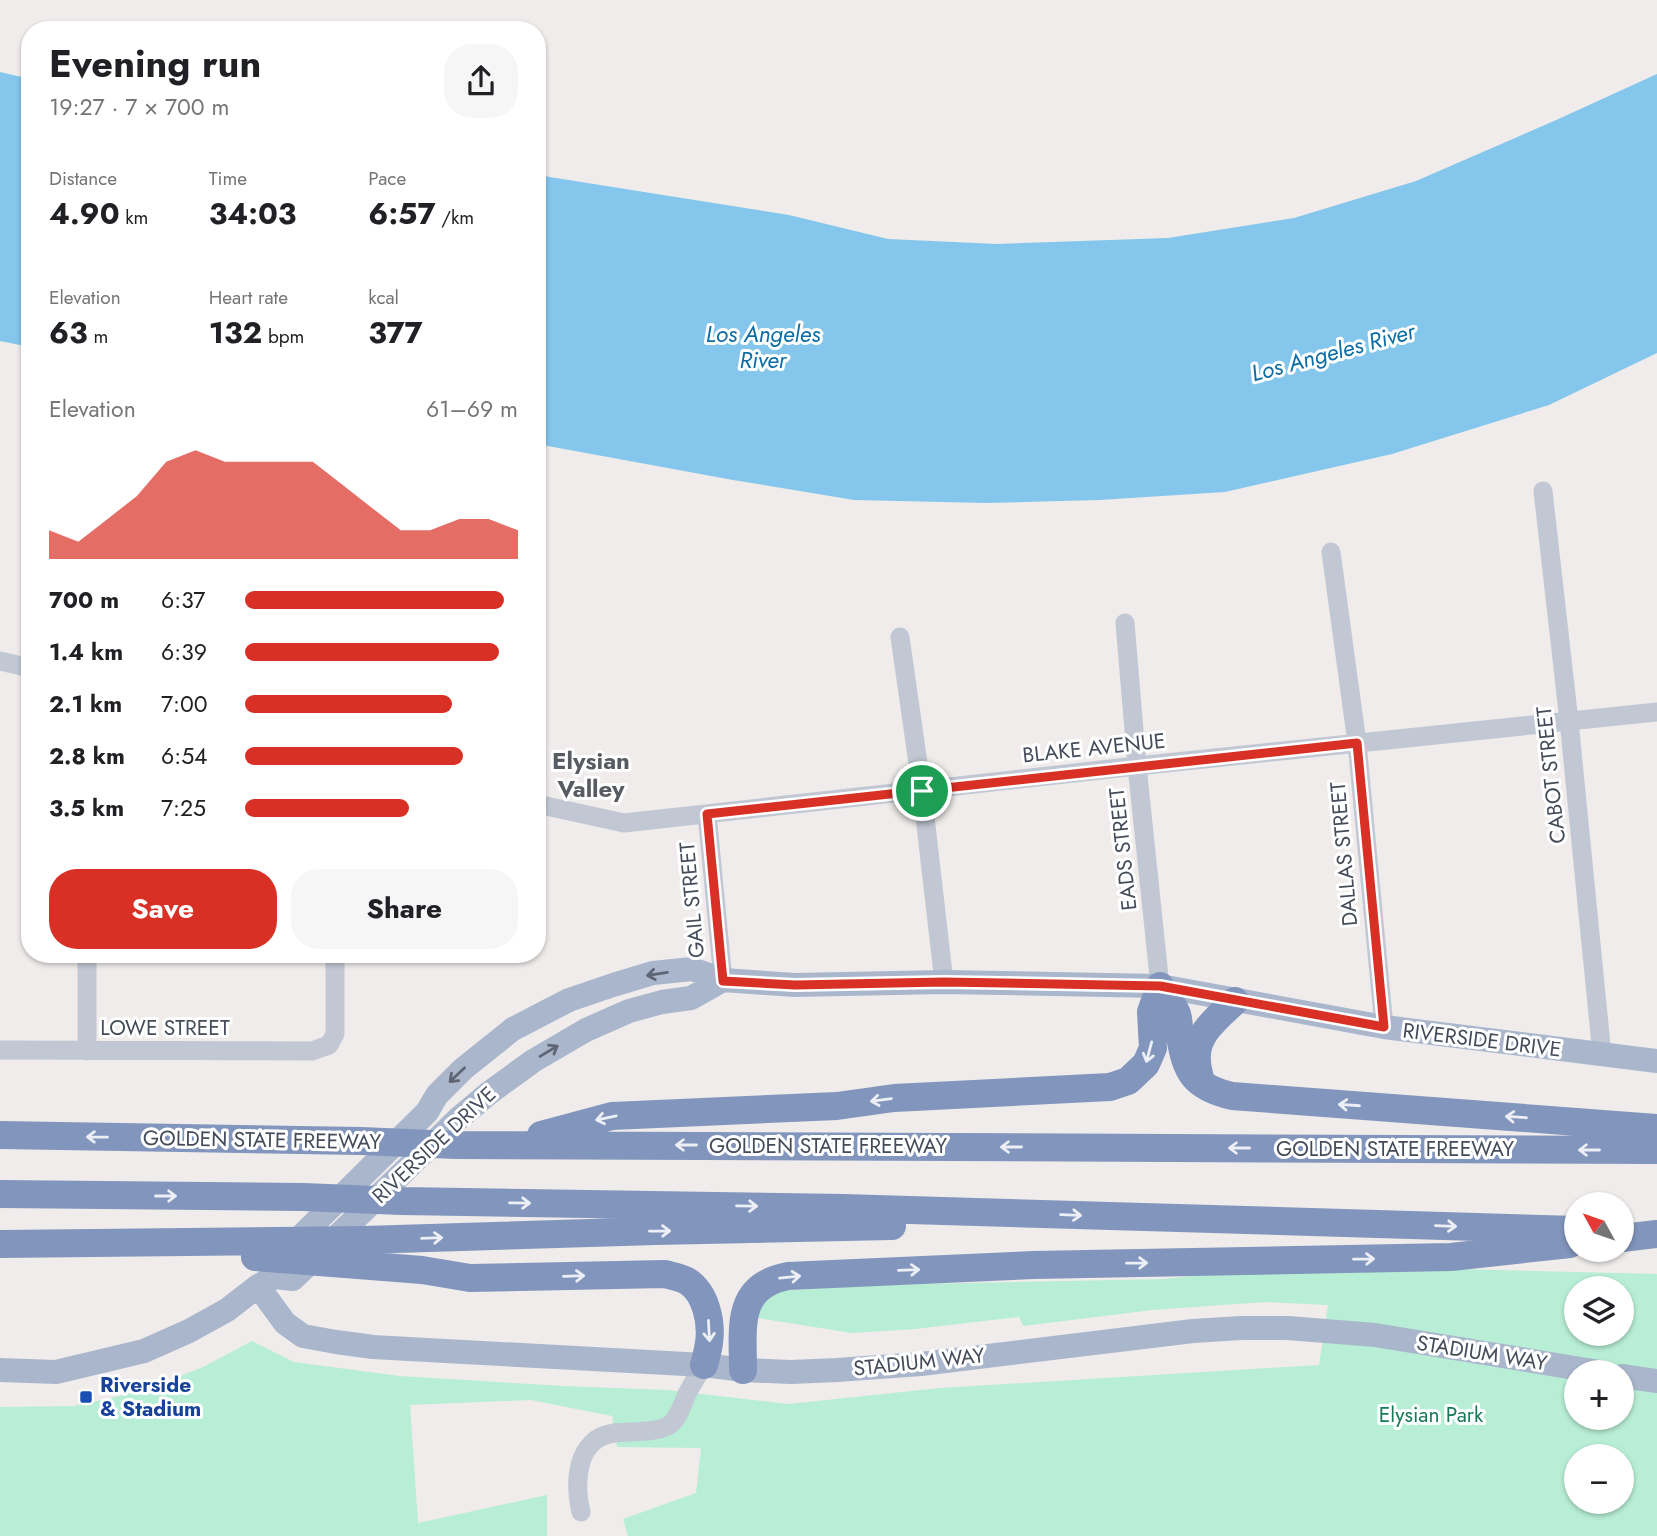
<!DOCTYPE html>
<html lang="en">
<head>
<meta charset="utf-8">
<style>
  :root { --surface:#fff; --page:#f6f6f6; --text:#202124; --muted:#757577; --accent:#d93025 }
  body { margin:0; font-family:Jost,sans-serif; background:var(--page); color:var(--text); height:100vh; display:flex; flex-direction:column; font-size:26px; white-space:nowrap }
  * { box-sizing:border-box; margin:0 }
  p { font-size:23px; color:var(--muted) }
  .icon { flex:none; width:38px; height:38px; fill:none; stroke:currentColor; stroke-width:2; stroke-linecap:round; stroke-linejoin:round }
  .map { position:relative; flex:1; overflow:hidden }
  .drawer { position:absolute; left:21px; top:21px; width:525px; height:942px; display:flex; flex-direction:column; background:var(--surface); border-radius:28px; box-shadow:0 2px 5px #0004 }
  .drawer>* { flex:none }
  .needle { width:46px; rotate:310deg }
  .controls { position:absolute; left:1564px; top:1192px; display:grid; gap:14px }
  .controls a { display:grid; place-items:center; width:70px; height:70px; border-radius:50%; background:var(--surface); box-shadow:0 2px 5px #0004; font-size:35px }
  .pin { position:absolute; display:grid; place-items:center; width:60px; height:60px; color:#fff; margin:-30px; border:4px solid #fff; border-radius:50%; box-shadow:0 2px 7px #0007 }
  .round { display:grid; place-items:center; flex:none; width:74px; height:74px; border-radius:28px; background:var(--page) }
  .headline { display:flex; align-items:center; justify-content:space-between; height:119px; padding:0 28px }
  h1 { font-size:38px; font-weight:700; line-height:52px }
  .metrics { display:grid; grid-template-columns:repeat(3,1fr); gap:10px; height:119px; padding:7px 28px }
  .metrics div { display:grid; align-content:center }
  .metrics b { font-size:30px; font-weight:700 }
  .metrics small { font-size:19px; font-weight:400 }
  .metrics p { font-size:19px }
  .chart { height:196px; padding:14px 28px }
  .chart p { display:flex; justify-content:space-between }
  .chart svg { width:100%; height:126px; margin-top:7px; fill:var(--accent); opacity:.7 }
  .action { display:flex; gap:14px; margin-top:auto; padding:14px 28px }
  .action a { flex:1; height:80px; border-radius:28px; background:var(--accent); color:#fff; font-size:28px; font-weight:700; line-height:80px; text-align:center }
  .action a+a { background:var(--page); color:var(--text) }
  ul { padding:0 28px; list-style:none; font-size:23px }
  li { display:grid; grid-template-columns:112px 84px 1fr; align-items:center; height:52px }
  li i { height:18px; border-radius:9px; background:var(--accent) }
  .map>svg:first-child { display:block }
</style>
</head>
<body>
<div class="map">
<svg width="1657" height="1536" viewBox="0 0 1657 1536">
  <rect width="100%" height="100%" fill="#efeceb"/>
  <path fill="#b8eed5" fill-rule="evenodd" d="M1419,1268L1657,1274V1536H628L623,1519L696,1493L701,1448L617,1447L612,1416L531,1400L410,1405L418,1523L547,1495V1536H0V1407L75,1406L142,1391L203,1367L252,1341L294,1362L399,1376L563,1386L667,1390L789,1404L940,1388L1319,1365L1328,1305L1265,1302L1152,1310L1023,1326L1019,1317L915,1329L852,1333L758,1318L760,1306L778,1291L875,1285L1165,1279L1235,1271ZM1577,1288H1622V1334H1577ZM1577,1372H1622V1418H1577ZM1577,1456H1622V1502H1577Z"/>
  <path fill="#84c6ec" d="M0,72L30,79V347L0,341Z
    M1657,74V353L1549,405L1392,454L1225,492L1099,500L987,503L854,500L733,480L537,444V175L789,215L888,239L997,244L1168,238L1294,218L1416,181L1554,121Z"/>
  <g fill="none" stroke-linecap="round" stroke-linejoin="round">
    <path stroke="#c1c8d4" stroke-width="19" d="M1543,491L1569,721L1602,1055
      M1331,552L1357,743L1384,1027
      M1125,623L1137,766L1160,986
      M900,637L922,791L944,982
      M0,661L30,668
      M537,804L624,823L1137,766L1657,712
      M707,814L723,980
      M0,1050L312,1051L329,1045L335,1034V954
      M87,1051V954
      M581,1512C574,1482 576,1438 614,1433C629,1431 655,1433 668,1426C679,1419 682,1404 687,1394C692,1384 698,1375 704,1365"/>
    <path stroke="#aab6cc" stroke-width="24" d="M275,1277L274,1263L427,1112L437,1095L463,1069L513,1029L569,1000L613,985L653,973L692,969L723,980L795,985L944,982L1160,986L1384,1027L1657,1061
      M258,1286L285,1323L303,1336L336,1342L373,1347L427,1350L704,1365L743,1370L791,1372L837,1370L921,1364L1193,1331L1241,1328H1288L1375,1335L1599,1372
      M0,1370L56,1372L144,1351L189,1331L227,1310L258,1286L275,1277L293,1279L458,1119L489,1093L533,1061L586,1030L629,1011L662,1002L691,998L723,980
      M1622,1376L1657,1381"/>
    <path stroke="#8295bc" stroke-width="28" d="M1160,986C1165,995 1173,1004 1177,1014C1179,1021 1179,1029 1180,1036C1186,1073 1194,1087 1232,1096L1657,1128
      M1200,1078C1199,1073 1197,1067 1197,1061C1194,1035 1218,1017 1235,1001
      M0,1135L361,1141L456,1145L1657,1150
      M541,1135L612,1116L837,1106L894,1098L1110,1087L1128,1081L1146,1064L1153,1048L1151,1012L1160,986
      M0,1194L303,1197L402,1201L843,1208L1577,1230
      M1622,1238L1657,1234
      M0,1244L364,1240L655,1231L892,1226
      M255,1257L422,1270L470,1278L665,1274C672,1276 680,1277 687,1281C706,1293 712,1322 709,1343C708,1350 706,1358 704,1365
      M743,1370C743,1328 735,1286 788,1276L1034,1265L1451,1257L1570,1244"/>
  </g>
  <defs><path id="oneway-shaft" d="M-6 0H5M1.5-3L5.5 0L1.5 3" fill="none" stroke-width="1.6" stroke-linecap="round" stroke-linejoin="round" transform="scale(1.75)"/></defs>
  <g stroke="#5e6676">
    <use href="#oneway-shaft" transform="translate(657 974) rotate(171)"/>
    <use href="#oneway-shaft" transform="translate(549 1051) rotate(-31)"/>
    <use href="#oneway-shaft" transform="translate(457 1075) rotate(136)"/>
  </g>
  <g stroke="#eceff5">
    <use href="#oneway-shaft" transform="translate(1149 1052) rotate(105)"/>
    <use href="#oneway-shaft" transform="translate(881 1100) rotate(172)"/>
    <use href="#oneway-shaft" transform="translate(1349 1105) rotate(-176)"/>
    <use href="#oneway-shaft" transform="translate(1516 1117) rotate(-176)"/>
    <use href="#oneway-shaft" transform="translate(606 1118) rotate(168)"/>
    <use href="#oneway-shaft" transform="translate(97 1137) rotate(-179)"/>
    <use href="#oneway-shaft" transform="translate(686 1145) rotate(-180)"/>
    <use href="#oneway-shaft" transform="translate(1011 1147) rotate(-180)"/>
    <use href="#oneway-shaft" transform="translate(1239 1148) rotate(-180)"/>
    <use href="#oneway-shaft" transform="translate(1589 1150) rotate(-180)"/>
    <use href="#oneway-shaft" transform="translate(166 1196)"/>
    <use href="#oneway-shaft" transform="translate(520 1203) rotate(1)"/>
    <use href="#oneway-shaft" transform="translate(747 1206) rotate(1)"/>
    <use href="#oneway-shaft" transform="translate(1071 1215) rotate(2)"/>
    <use href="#oneway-shaft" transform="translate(1446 1226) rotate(2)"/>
    <use href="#oneway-shaft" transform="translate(660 1231) rotate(-1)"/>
    <use href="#oneway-shaft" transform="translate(432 1238) rotate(-2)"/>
    <use href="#oneway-shaft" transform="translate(1364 1259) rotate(-1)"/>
    <use href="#oneway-shaft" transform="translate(1137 1263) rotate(-1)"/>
    <use href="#oneway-shaft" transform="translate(909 1270) rotate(-2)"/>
    <use href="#oneway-shaft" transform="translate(574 1276) rotate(-2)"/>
    <use href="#oneway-shaft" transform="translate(790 1277) rotate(-6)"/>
    <use href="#oneway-shaft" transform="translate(709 1331) rotate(87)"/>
  </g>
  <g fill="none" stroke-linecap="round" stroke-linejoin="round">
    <defs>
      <path id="route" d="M1357,743L1384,1027L1160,986L944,982L795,985L723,981L707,814Z"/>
    </defs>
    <use href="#route" stroke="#fff" stroke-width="14"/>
    <use href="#route" stroke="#d93025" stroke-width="9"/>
  </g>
  <rect fill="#1a4fb4" stroke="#fff" stroke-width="2.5" x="79" y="1390" width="14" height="14" rx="3.5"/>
  <g text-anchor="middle" stroke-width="6" stroke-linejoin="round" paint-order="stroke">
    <g font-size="21" fill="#444c59" stroke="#fff">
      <text transform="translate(1094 748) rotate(-6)" y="7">BLAKE AVENUE</text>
      <text transform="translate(1551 775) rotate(-96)" y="7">CABOT STREET</text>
      <text transform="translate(1123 849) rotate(-96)" y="7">EADS STREET</text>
      <text transform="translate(1344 854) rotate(-95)" y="7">DALLAS STREET</text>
      <text transform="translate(692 900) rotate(-95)" y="7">GAIL STREET</text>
      <text x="165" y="1035">LOWE STREET</text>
      <text transform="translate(1482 1040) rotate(7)" y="7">RIVERSIDE DRIVE</text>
      <text transform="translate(262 1140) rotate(1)" y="7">GOLDEN STATE FREEWAY</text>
      <text transform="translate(434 1145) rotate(-43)" y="7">RIVERSIDE DRIVE</text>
      <text x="828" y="1153">GOLDEN STATE FREEWAY</text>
      <text x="1395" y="1156">GOLDEN STATE FREEWAY</text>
      <text transform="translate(1482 1353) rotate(9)" y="7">STADIUM WAY</text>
      <text transform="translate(919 1362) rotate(-6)" y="7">STADIUM WAY</text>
    </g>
    <g font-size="21" font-weight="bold" fill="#164399" stroke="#fff" text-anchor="start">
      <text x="100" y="1392">Riverside<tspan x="100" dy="24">&amp; Stadium</tspan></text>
    </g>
    <g font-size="21" fill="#157a57" stroke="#fff">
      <text x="1431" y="1422">Elysian Park</text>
    </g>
    <g font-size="23" font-style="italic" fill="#0b6da5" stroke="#fff">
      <text x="763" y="342">Los Angeles<tspan x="763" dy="26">River</tspan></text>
      <text transform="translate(1333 352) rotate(-15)" y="8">Los Angeles River</text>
    </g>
    <g font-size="24" font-weight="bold" fill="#585b61" stroke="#fff">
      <text x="591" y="769">Elysian<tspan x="591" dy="28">Valley</tspan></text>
    </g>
  </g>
</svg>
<div class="controls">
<a><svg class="needle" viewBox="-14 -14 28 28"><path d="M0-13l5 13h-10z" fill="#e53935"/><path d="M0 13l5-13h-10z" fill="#757577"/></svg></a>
<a><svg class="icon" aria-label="layers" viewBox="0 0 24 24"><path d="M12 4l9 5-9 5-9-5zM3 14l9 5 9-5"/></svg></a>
<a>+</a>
<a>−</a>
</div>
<div class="pin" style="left:922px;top:791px;background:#1e9e55"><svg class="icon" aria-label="arrive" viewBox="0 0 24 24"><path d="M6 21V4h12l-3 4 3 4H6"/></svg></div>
<section class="drawer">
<div class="headline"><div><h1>Evening run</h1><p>19:27 · 7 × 700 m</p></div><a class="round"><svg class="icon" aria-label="share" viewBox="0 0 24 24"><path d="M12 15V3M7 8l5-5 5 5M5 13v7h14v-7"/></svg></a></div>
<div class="metrics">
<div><p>Distance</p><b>4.90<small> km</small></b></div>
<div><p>Time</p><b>34:03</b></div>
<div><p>Pace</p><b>6:57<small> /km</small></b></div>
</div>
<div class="metrics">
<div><p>Elevation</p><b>63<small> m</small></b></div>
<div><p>Heart rate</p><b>132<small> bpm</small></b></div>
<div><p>kcal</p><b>377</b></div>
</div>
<div class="chart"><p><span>Elevation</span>61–69 m</p>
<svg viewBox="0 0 160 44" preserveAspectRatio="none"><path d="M0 44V34L10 38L20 30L30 22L40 10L50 6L60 10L70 10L80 10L90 10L100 18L110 26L120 34L130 34L140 30L150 30L160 34V44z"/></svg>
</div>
<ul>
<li><b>700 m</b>6:37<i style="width:95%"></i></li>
<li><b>1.4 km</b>6:39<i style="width:93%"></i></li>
<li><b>2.1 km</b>7:00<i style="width:76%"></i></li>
<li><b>2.8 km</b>6:54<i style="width:80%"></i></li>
<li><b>3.5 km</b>7:25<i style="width:60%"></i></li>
</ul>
<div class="action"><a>Save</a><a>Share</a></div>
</section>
</div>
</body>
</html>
